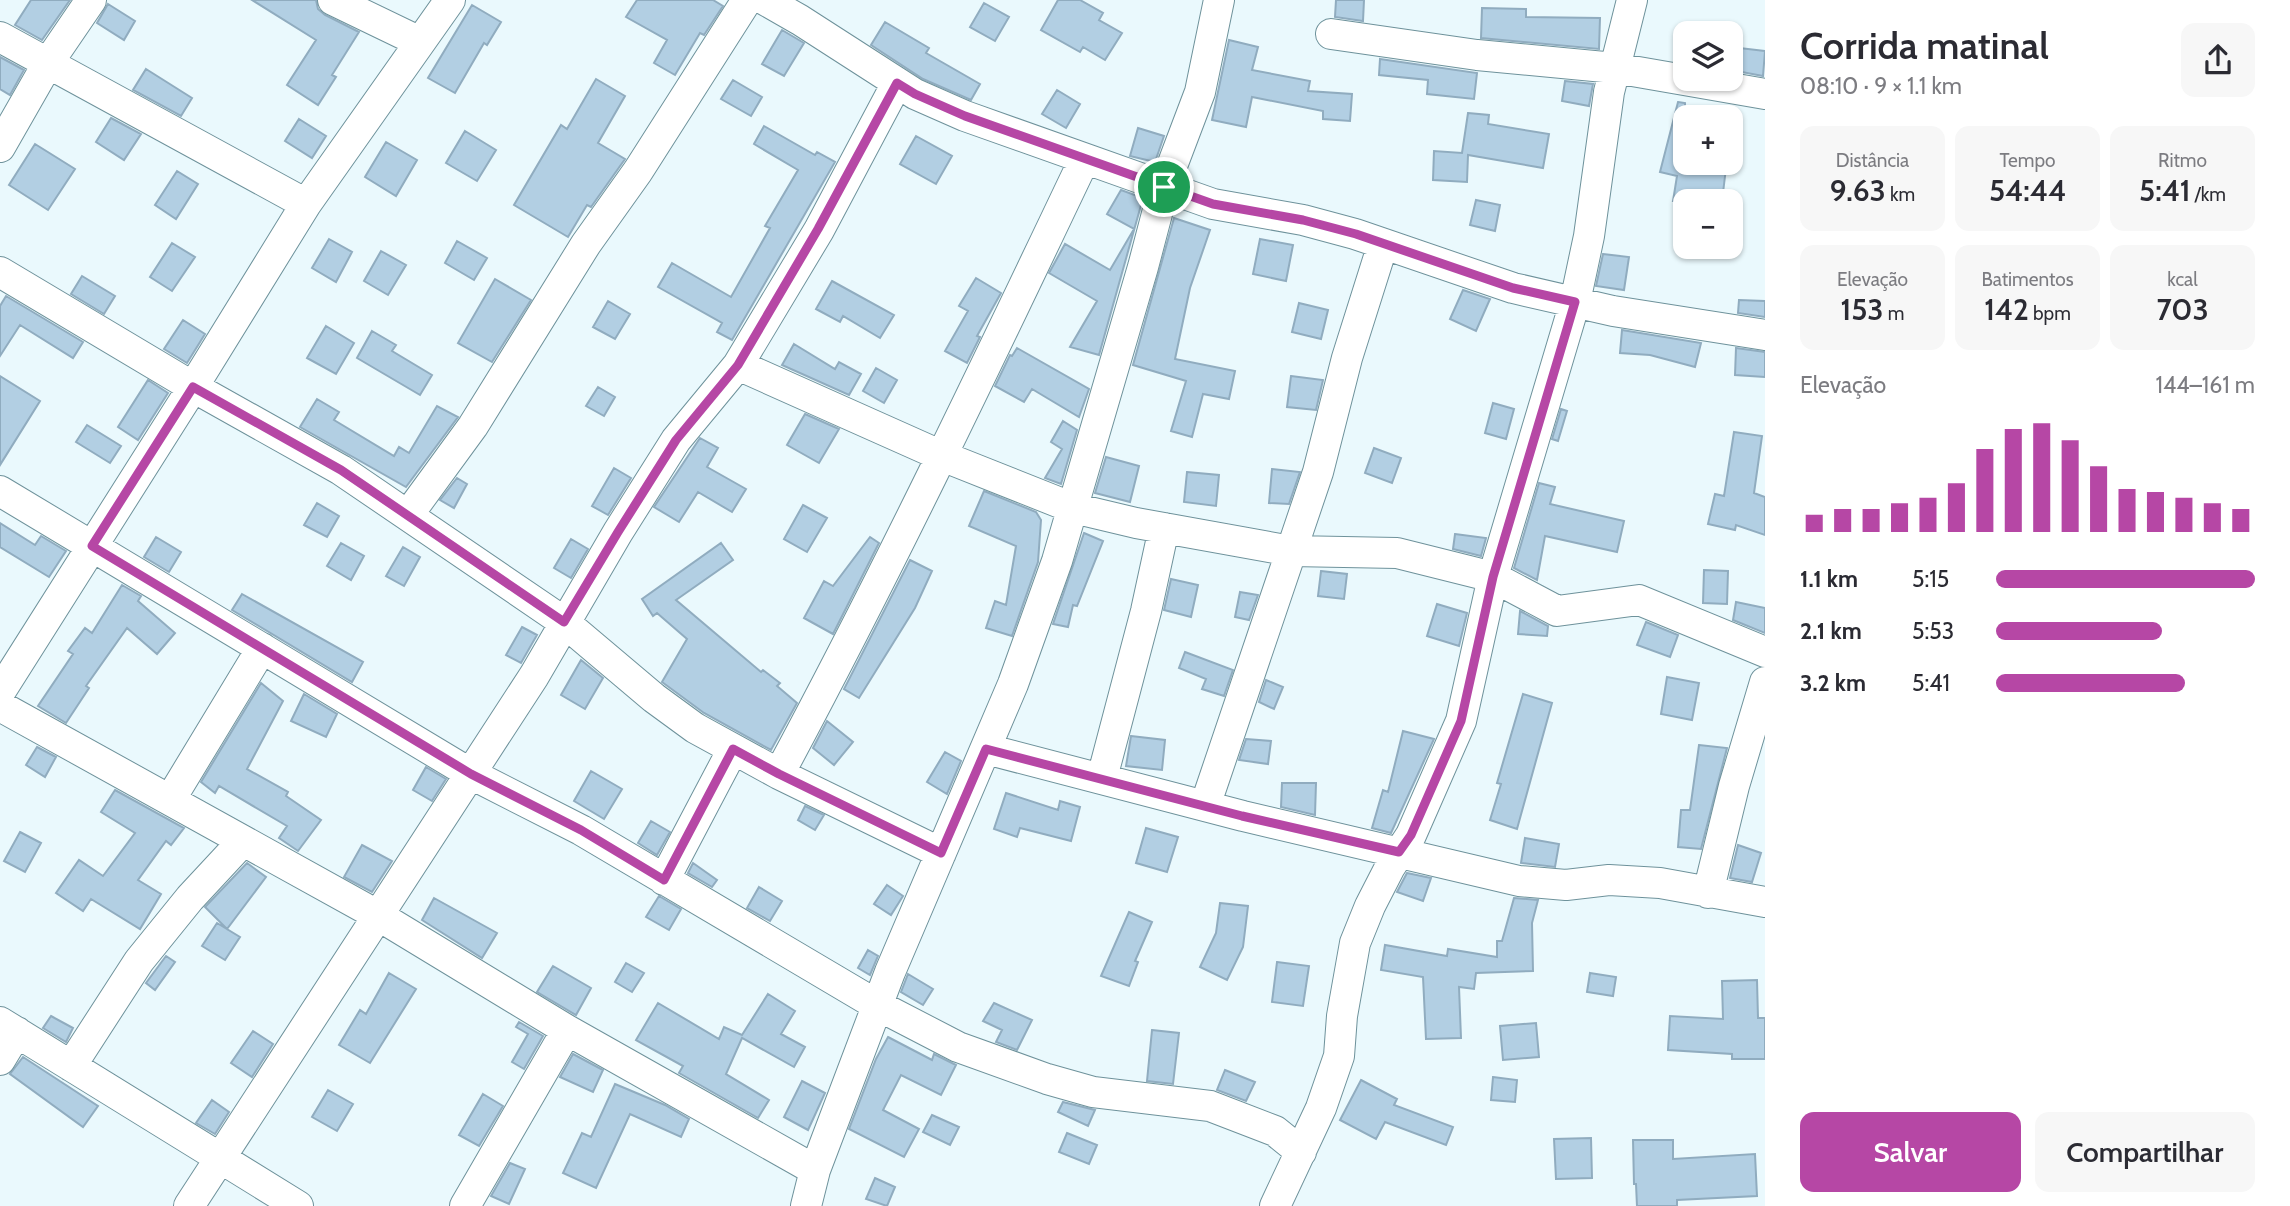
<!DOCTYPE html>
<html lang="pt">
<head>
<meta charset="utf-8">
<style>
  :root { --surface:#fff; --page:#f7f7f7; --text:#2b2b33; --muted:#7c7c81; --accent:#b647a5 }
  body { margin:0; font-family:Cabin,sans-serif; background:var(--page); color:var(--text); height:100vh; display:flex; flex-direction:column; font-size:26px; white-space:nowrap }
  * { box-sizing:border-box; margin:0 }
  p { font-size:23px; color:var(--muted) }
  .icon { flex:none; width:38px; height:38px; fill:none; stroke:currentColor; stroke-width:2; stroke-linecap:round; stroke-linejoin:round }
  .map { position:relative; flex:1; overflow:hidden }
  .side { display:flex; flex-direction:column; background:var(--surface); width:525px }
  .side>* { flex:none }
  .fabs { position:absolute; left:1673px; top:21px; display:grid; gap:14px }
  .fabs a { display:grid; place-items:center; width:70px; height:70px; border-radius:14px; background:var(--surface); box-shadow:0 2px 5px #0004; font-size:35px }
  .pin { position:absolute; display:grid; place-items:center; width:60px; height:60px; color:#fff; margin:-30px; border:4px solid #fff; border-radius:50%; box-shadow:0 2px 7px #0007 }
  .round { display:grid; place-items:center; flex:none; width:74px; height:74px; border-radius:14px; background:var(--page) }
  .head { display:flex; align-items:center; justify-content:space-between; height:119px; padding:0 35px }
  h1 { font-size:38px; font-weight:600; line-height:52px }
  .stats { display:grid; grid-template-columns:repeat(3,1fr); gap:10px; height:119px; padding:7px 35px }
  .stats div { display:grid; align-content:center; border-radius:14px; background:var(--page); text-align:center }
  .stats b { font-size:30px; font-weight:600 }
  .stats small { font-size:19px; font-weight:400 }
  .stats p { font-size:19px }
  .chart { height:196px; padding:14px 35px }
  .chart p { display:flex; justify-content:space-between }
  .chart svg { width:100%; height:126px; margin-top:7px; stroke:var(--accent); stroke-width:6 }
  .action { display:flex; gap:14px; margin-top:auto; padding:14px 35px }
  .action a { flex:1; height:80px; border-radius:14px; background:var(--accent); color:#fff; font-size:28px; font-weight:600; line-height:80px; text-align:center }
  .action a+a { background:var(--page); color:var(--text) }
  ul { padding:0 35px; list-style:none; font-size:23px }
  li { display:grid; grid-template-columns:112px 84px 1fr; align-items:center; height:52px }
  li i { height:18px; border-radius:9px; background:var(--accent) }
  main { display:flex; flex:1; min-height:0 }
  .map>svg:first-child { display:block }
</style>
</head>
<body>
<main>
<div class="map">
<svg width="1765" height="1206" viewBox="0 0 1765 1206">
  <rect width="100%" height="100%" fill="#eaf9fd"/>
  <path fill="#b2cfe3" stroke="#90acbf" stroke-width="2" d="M31,0H70L42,40L15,25Z
    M252,0H316L318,9L325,15L359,32L332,75L336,77L318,105L287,85L316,40Z
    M637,0H713L723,6L704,35L700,33L675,75L654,63L667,40L626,17Z
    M1058,0H1080L1103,13L1099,20L1122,33L1105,60L1083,47L1080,52L1041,30Z
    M1336,0H1364L1363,21L1335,17Z
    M984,3L1009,17L995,41L970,27Z
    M108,4L135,21L124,40L97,23Z
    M472,5L501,22L487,45L484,43L455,93L428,78Z
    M1482,8L1526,9V17L1600,18L1599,49L1481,38Z
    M885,22L929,48L926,53L980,84L971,100L923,79L871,45Z
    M782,30L804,43L784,76L762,64Z
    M1229,40L1258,47L1252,70L1310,81L1308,91L1352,94L1350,121L1323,119V111L1252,97L1246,127L1212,120Z
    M1731,47L1765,51L1763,76L1731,70Z
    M0,57L24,70L10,95L0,89Z
    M1380,59L1477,73L1474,99L1427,94L1428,80L1379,75Z
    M146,69L192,98L181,116L133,90Z
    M596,79L625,96L598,143L625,159L591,207L587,205L568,237L514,205L561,125L567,129Z
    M733,80L762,97L751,116L721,99Z
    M1565,81L1593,84L1589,106L1562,101Z
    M1057,90L1080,104L1066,128L1042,114Z
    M1678,102L1685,103V164L1726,168L1722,201H1673L1677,176L1660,172Z
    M1468,113L1489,115L1488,124L1549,134L1543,168L1468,155L1467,182L1433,180L1434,151L1462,153Z
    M111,118L141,134L124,160L96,142Z
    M299,119L326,136L312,158L285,141Z
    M764,126L815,155L817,152L835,162L732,340L717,332L722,323L658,287L672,263L731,297L770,228L765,226L798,170L754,144Z
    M1138,128L1164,136L1155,162L1130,156Z
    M465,131L496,150L477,181L446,163Z
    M916,136L952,156L936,184L900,164Z
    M386,142L417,160L396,196L365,177Z
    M35,144L75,169L48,210L9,185Z
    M177,171L198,184L176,219L155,205Z
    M1121,190L1143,198L1099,355L1070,347L1097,301L1049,273L1065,244L1110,270L1134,229L1107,214Z
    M1476,200L1500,205L1495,231L1470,225Z
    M1174,218L1210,230L1190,288L1175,359L1235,371L1229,399L1203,394L1192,437L1171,431L1186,381L1133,365Z
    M329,239L352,252L336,282L312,268Z
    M1260,239L1293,245L1286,281L1253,274Z
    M457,241L487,258L474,280L445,263Z
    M172,243L195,257L172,291L150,277Z
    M381,251L406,265L388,295L364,281Z
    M1603,254L1629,257L1624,290L1596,286Z
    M82,276L115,296L104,314L71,294Z
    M976,278L1001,293L977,336L980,337L967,363L945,351L968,311L959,306Z
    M495,279L531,300L492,362L458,343Z
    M832,281L894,315L880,338L843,316L840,322L816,309Z
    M1463,290L1490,299L1476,331L1450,319Z
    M6,296L83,342L73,358L20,325L0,356V306Z
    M1739,300L1765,301V317L1738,313Z
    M608,301L630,314L615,339L593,327Z
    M1299,303L1328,310L1321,339L1292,332Z
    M183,320L205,334L187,363L164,349Z
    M326,326L354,343L336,374L307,358Z
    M1622,330L1701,343L1695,367L1650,355L1620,353Z
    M372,331L396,345L392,351L432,375L420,395L357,358Z
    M794,344L835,369L839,362L861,374L849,395L782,365Z
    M1017,348L1089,389L1079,417L1032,389L1024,402L995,386L1010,355L1012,356Z
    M1736,348L1765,352V377L1735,375Z
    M876,368L897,380L884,403L863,391Z
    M0,376L40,401L0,465Z
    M1291,376L1323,380L1316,410L1287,407Z
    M148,380L168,393L138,440L118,427Z
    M598,387L615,397L604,416L586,406Z
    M317,399L339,412L334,420L394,456L399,447L409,453L437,406L458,417L406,487L300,427Z
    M1493,403L1514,409L1506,439L1485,433Z
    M1561,409L1567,411L1558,441L1552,439Z
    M805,414L839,429L819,463L787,445Z
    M1063,421L1077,430L1061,484L1045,478L1062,449L1051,442Z
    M87,425L121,446L110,463L76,442Z
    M1734,432L1762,436L1754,493L1765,497V535L1736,525L1735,530L1708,524L1715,494L1724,496Z
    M700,438L718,448L707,467L746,489L732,512L698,492L679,522L654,507Z
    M1374,448L1401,458L1392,483L1365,473Z
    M1106,457L1139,466L1130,502L1095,493Z
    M614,468L631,478L608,515L592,506Z
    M1272,469L1300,472L1289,504L1269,503Z
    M1187,472L1219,475L1216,506L1184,502Z
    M457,478L467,484L454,508L440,500Z
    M1539,483L1555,487L1550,504L1624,521L1617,552L1545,536L1537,580L1514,568Z
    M984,491L1036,512L1041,520L1038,562L1012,636L986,628L995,601L1006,605L1016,546L969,526Z
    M317,503L339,516L327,537L304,525Z
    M803,505L827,518L807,552L784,539Z
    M0,523L35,545L41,536L66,551L49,577L0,547Z
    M1084,533L1103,541L1077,606L1073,605L1068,627L1053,624Z
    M1455,534L1486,538L1481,556L1453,549Z
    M156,537L181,552L169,572L144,557Z
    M870,537L879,543L833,634L804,618L824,581L833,586Z
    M571,539L588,549L571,578L554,568Z
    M341,543L364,556L351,580L327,566Z
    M721,543L733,560L676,600L761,672L763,670L780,683L777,686L797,703L771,750L704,713L662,682L687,639L657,613L653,616L642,599Z
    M403,547L420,557L404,586L386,576Z
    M910,560L932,571L915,608L859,698L844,689Z
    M1704,570L1728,571L1727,604L1703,603Z
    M1321,571L1347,574L1344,599L1318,596Z
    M1171,579L1198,585L1191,617L1164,610Z
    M122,585L141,596L138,601L175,633L157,654L127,628L86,686L89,688L66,723L38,706L73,654L68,651L85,628L92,633Z
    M1240,592L1258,595L1249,620L1235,617Z
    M242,594L363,662L352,682L232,610Z
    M1736,602L1765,608V633L1733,620Z
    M1437,604L1467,613L1459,646L1427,636Z
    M1520,611L1548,626L1547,636L1518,634Z
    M1646,622L1678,635L1670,657L1637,645Z
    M522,627L537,635L521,663L506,655Z
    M1185,652L1233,670L1224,696L1202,689L1206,679L1179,668Z
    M581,660L603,678L585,709L561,695Z
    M1667,677L1699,683L1692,720L1661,714Z
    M1266,680L1283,687L1274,709L1259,702Z
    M261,683L283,701L247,769L288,792L286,796L321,820L298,851L279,838L287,826L219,786L215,793L201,782Z
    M304,694L337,714L326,737L291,721Z
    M1523,694L1552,703L1517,829L1490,820L1501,784L1497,783Z
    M827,721L853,742L834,765L813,748Z
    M1403,731L1434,739L1391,833L1372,828L1383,790L1388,792Z
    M1131,736L1165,740L1162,770L1126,766Z
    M1246,739L1271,741L1268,764L1239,760Z
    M1699,745L1727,748L1701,849L1678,847L1681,810H1690Z
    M37,747L56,757L45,777L26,765Z
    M945,752L961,761L947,794L927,782Z
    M426,767L446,779L432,801L413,790Z
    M591,771L622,789L604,819L574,801Z
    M1282,783H1316L1315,815L1281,807Z
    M115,790L184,828L171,845L166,841L138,880L161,894L140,929L91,899L83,911L56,893L79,860L103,876L135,833L101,812Z
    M1006,793L1058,810L1060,801L1080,807L1071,841L1020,828L1017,837L994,829Z
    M805,806L824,815L815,830L798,820Z
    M651,821L670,832L657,855L638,843Z
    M1146,828L1178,837L1167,872L1136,863Z
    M20,832L41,843L25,872L4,861Z
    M1525,838L1559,844L1555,867L1521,863Z
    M362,845L392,861L372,892L344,877Z
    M1738,845L1761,853L1752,882L1730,878Z
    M247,863L266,877L227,929L205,907Z
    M693,863L717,880L712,887L688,873Z
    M1407,873L1431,878L1423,901L1397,892Z
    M887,885L903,896L891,915L874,904Z
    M759,887L782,901L770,921L747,908Z
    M659,896L681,909L669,930L646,917Z
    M434,898L497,933L482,958L422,920Z
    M1514,898L1538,900L1532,923L1533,971L1476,973L1474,989L1459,987L1461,1038L1426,1039L1423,977L1381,970L1385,945L1447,956L1448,949L1497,957V941H1502Z
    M1220,903L1248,906L1243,947L1227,980L1200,967L1216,933Z
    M1129,912L1152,922L1135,961L1138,962L1129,986L1101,976Z
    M217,923L240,937L225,960L202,946Z
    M868,950L878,956L870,975L858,968Z
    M166,956L175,962L155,990L146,983Z
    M1277,962L1309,966L1303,1006L1272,1002Z
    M626,963L644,973L632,992L615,982Z
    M553,966L591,988L576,1015L537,992Z
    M389,973L416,989L370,1063L339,1045L360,1010L366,1014Z
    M1590,973L1616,977L1613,996L1587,992Z
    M908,974L933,989L923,1005L901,992Z
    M1757,980L1758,1018H1765V1059H1732V1054L1668,1050L1670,1016L1723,1019L1722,981Z
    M768,994L795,1011L781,1034L805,1047L794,1067L742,1038L726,1074L769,1100L758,1118L679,1073L683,1066L636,1040L658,1003L719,1039L724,1027L742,1035Z
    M994,1003L1032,1020L1017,1050L996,1042L1002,1030L983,1021Z
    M51,1016L73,1028L66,1042L43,1028Z
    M519,1022L543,1036L524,1069L512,1062L528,1034L516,1027Z
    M1536,1023L1539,1057L1503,1060L1500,1026Z
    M1152,1030L1179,1033L1173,1084L1147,1081Z
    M253,1031L273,1044L252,1077L231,1063Z
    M888,1037L932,1060L934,1054L956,1065L941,1095L901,1075L883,1110L919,1129L904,1157L849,1129L876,1059Z
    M573,1054L603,1070L593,1092L560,1077Z
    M23,1057L98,1106L83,1127L10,1074Z
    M1225,1070L1255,1082L1246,1101L1217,1090Z
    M1493,1077L1517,1080L1515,1102L1491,1100Z
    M1361,1080L1397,1099L1394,1105L1453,1127L1446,1145L1385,1122L1376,1139L1340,1120Z
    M802,1081L825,1093L808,1130L784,1117Z
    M615,1084L665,1105L689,1119L681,1137L630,1114L596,1188L563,1173L582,1133L591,1137Z
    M328,1090L353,1104L337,1131L312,1117Z
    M483,1094L503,1106L479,1146L459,1135Z
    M212,1100L229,1112L215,1134L196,1123Z
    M1063,1102L1095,1110L1088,1126L1058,1112Z
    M932,1115L959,1127L950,1145L923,1132Z
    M1067,1133L1097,1145L1089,1164L1059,1152Z
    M1591,1138L1592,1178L1556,1179L1554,1139Z
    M1633,1140H1673V1159L1755,1154L1757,1196L1677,1200V1206H1637L1636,1184H1634Z
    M510,1163L525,1169L509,1204L491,1196Z
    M875,1178L895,1187L887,1206L866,1199Z"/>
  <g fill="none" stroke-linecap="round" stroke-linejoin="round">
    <defs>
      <path id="minor" d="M333,0L420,42
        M765,0L800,20L915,94L965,116L1213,204L1303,220L1355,234L1513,288L1613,311L1765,335
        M1331,34L1477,55L1615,68L1765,94
        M0,37L306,204
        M0,147L48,63L91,0
        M0,272L193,387L341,470L564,622L654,698L695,728L779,774L941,853
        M738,365L942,456L1073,508L1136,523L1291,551L1397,553L1493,577L1557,611L1639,600L1765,652
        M0,491L471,774L581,830L877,1005L958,1047L1047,1079L1093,1092L1210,1106L1275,1131L1301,1152
        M408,515L473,426L586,244L638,171L747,0
        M0,692L193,387L306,204L450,0
        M0,706L379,916L567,1030L815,1170
        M986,749L1243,816L1519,881L1566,885L1609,880L1660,883L1765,902
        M779,774C887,573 986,366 1084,160
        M1102,778L1146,611L1164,528
        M170,800L262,648
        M1205,806L1318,472L1347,358L1383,244
        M664,880L733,749
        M1708,893L1734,786L1765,682
        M0,1022L298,1206
        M0,1060L17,1032
        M71,1066L139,961L190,898L243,841
        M189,1206L534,676L618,532L676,440L738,365L819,230L897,83
        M465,1206L567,1030
        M806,1206L815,1170L890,972L1013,684L1057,561L1143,267L1164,187L1200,92L1219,0
        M1275,1206L1321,1108L1339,1056L1342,1016L1355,943L1370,906L1390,867L1411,835L1461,721L1493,577L1575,302L1589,236L1609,92L1632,0"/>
    </defs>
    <use href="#minor" stroke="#6e929b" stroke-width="32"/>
    <use href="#minor" stroke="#fff" stroke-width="30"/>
  </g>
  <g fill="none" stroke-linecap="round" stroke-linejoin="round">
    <defs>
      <path id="route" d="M897,83L915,94L965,116L1213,204L1303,220L1356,234L1513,288L1575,302L1493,577L1461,721L1411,835L1399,852L1242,816L986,749L941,853L779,774L733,749L664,880L581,830L471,774L92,546L193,387L341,470L564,622L618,532L676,440L738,365L818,229Z"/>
    </defs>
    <use href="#route" stroke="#fff" stroke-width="14"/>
    <use href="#route" stroke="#b647a5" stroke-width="9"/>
  </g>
</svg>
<div class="fabs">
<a><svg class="icon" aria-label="layers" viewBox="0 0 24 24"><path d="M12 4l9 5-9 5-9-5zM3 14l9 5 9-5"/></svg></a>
<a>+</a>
<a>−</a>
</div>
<div class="pin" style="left:1164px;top:187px;background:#1e9e55"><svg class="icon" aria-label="arrive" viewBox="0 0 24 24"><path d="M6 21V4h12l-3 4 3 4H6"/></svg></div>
</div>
<section class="side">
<div class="head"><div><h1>Corrida matinal</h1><p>08:10 · 9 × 1.1 km</p></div><a class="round"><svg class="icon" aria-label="share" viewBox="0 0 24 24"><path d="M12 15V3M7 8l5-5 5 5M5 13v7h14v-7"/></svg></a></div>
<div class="stats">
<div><p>Distância</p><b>9.63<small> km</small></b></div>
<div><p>Tempo</p><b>54:44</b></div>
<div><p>Ritmo</p><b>5:41<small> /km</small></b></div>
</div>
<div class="stats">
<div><p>Elevação</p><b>153<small> m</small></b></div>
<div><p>Batimentos</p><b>142<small> bpm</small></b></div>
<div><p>kcal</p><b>703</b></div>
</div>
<div class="chart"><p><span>Elevação</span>144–161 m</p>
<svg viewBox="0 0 160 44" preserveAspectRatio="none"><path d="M5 44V38M15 44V36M25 44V36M35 44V34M45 44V32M55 44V27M65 44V15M75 44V8M85 44V6M95 44V12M105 44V21M115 44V29M125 44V30M135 44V32M145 44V34M155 44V36"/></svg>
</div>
<ul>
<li><b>1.1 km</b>5:15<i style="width:100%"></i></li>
<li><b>2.1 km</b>5:53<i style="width:64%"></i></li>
<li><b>3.2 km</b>5:41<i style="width:73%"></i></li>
</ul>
<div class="action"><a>Salvar</a><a>Compartilhar</a></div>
</section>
</main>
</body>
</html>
